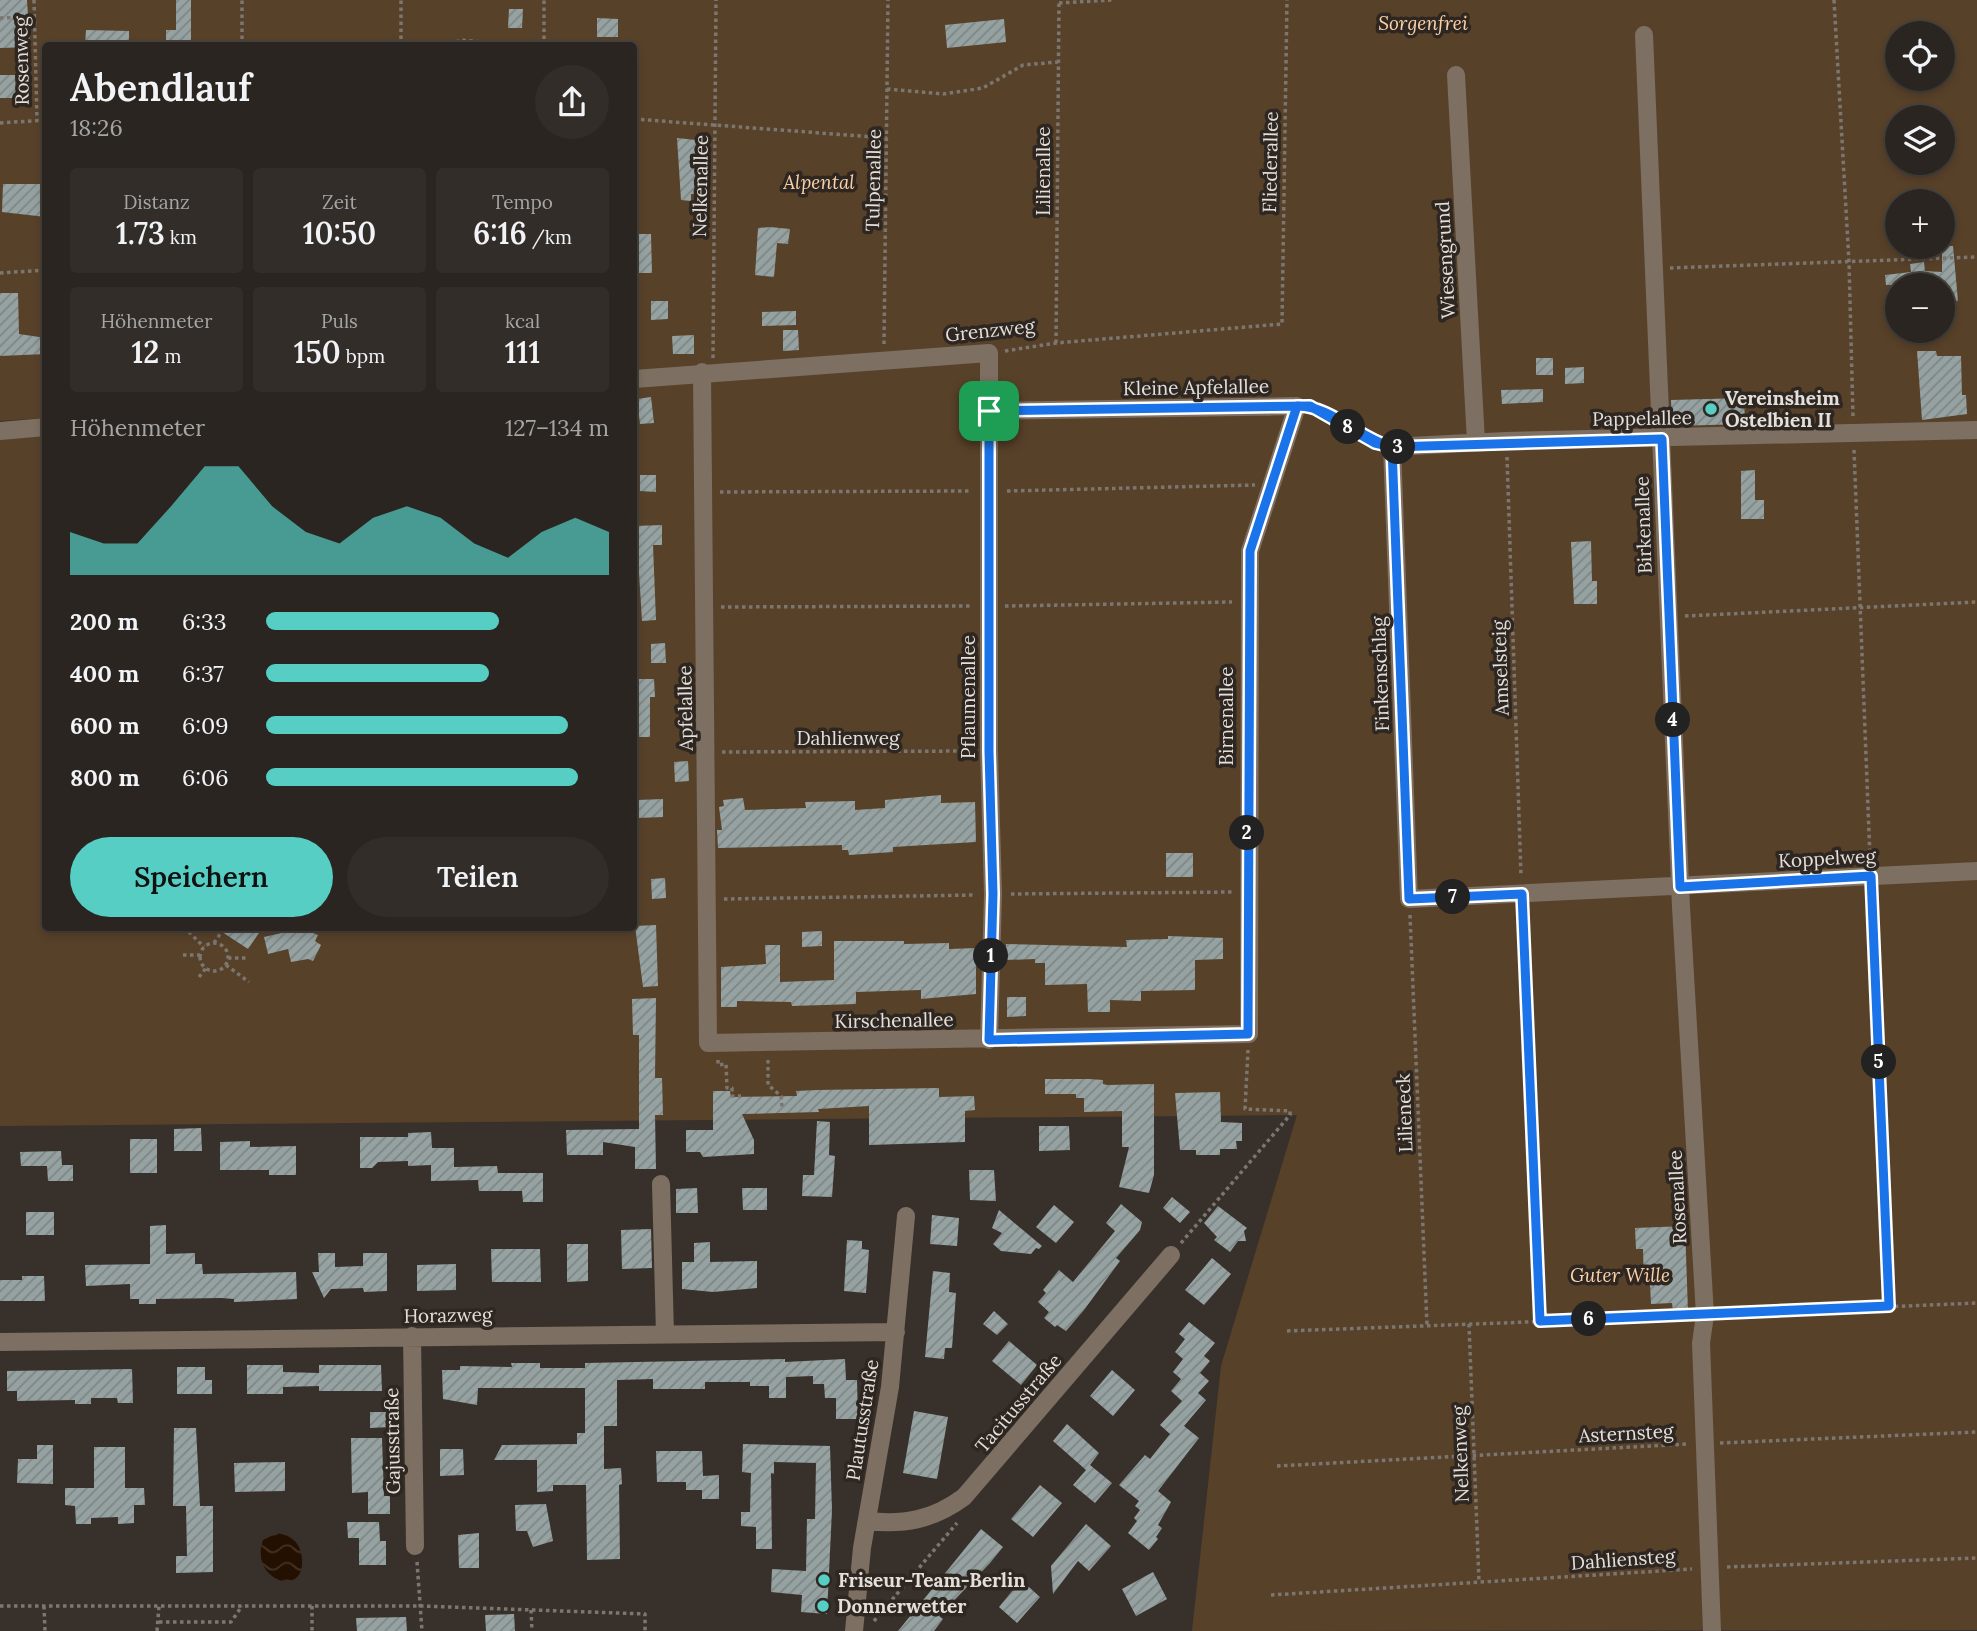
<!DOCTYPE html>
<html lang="de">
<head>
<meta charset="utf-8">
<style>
  :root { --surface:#2a2520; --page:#322d29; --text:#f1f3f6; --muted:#a5a5a5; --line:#46423e; --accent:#56cec3 }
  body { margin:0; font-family:Lora,serif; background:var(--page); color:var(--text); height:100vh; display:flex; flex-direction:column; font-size:26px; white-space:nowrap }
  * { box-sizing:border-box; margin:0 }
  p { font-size:23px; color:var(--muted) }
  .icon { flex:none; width:38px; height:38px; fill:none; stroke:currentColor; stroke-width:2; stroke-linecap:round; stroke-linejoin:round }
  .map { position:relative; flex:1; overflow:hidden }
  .drawer { position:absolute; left:42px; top:42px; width:595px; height:889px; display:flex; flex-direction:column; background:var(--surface); border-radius:7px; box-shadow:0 4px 10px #0003,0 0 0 2px var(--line) }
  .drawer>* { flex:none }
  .tools { position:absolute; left:1885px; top:21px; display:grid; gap:14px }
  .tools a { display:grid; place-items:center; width:70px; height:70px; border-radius:50%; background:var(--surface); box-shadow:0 4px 10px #0003,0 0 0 2px var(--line); font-size:35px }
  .pin { position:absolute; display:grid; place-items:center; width:60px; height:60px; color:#fff; margin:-30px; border-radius:14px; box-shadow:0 4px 10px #0006 }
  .km { position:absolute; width:35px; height:35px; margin:-18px; border-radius:50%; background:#222; color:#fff; font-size:19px; line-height:35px; text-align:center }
  .round { display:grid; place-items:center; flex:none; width:74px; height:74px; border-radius:37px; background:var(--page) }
  .headline { display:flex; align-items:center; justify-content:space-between; height:119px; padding:0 28px }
  h1 { font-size:38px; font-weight:600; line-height:52px }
  .figures { display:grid; grid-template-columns:repeat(3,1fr); gap:10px; height:119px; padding:7px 28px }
  .figures div { display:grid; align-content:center; border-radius:7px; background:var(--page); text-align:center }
  .figures b { font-size:30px; font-weight:600 }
  .figures small { font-size:19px; font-weight:400 }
  .figures p { font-size:19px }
  .chart { height:196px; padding:14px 28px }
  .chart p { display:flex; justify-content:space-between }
  .chart svg { width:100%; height:126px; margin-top:7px; fill:var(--accent); opacity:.7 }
  .button { display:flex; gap:14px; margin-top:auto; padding:14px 28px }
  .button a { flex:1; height:80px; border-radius:42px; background:var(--accent); color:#111; font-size:28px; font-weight:600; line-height:80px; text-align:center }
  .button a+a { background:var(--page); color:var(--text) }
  ul { padding:0 28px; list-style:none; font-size:23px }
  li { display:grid; grid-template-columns:112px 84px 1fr; align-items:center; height:52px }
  li i { height:18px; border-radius:9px; background:var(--accent) }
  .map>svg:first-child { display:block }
</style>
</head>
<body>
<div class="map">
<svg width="1977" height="1631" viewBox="0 0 1977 1631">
  <defs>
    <pattern id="water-waves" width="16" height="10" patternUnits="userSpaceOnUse" patternTransform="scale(1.75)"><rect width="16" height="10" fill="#241000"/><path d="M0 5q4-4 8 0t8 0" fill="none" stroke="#443225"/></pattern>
    <pattern id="building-hatch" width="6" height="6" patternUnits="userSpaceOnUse" patternTransform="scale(1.75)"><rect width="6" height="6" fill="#95a2a1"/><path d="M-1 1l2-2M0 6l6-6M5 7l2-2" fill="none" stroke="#7d8684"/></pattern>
  </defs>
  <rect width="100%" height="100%" fill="#38312b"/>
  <path fill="#584129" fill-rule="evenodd" d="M0,0H1977V1630L1192,1631L1221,1366L1297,1115L0,1126V437L45,433L46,928H634V46H46L45,418L0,421ZM1897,33H1942V79H1897ZM1897,117H1942V163H1897ZM1897,201H1942V247H1897ZM1897,285H1942V331H1897Z"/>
  <path fill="url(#water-waves)" d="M277,1533C289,1535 298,1540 301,1553C311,1601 248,1582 263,1540Z"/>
  <path fill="url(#building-hatch)" d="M0,0H27L30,47L0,48Z
    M176,0H191V46H166V30H176Z
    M509,9H523L522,28H508Z
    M597,18L618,19V37H597Z
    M1004,19L1006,42L947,48L945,25Z
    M86,30L129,31V46H85Z
    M0,75H15L16,98H0Z
    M677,138L696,140L695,194H691V201L681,200Z
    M3,184H46V217L2,212Z
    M770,227L790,229L788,244L777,243L774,277L755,275L758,228Z
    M637,234H651L652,273H635Z
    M1942,246H1953L1958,301L1942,303V285H1886L1885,275L1911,272L1910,264L1924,262L1925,271L1942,272Z
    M0,293H18L19,334L46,338V354L0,356Z
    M651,301H668V319L651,320Z
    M796,311V325L762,326V312Z
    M783,330H798L799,350L783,351Z
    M694,335V354H673L672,336Z
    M1917,351H1936L1937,356H1961L1962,395H1966L1967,414L1922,420Z
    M1536,358H1553V375H1536Z
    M1584,367V383L1565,384V368Z
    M1543,389V402L1502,404L1501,390Z
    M651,397L654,423L640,424L637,399Z
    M1744,398L1745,424L1672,426L1671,400Z
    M1755,470V500H1764V519H1741V471Z
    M640,475H656V492L640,491Z
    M662,525V545H653L656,620L642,621L639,573H634L635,526Z
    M1591,541L1592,581H1597V604H1574L1571,542Z
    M665,643L666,663H651V644Z
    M634,679H654L655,697H650V737H636Z
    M688,761L689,781L675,782L674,762Z
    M941,795V803L975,802L976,842L893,847V852L849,855L848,850H842V845L718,848L717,830H722L719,807L724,806L723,800L743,798L745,810L806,808L805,802L855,801V810L885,808V800Z
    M663,799V817L638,818L637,800Z
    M1166,853H1193V877H1166Z
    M665,878L666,898L652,899L651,879Z
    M656,925L658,986L643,987L635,926Z
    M216,928H250L259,933L248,949Z
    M288,928H309L308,931L318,935L315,941L321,945L313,961L308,959L291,962L288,949L268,954L264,937L286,932Z
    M822,931V946L802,947V932Z
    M1168,936L1223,938V959L1195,960V990L1141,991V1001L1110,1000V1012H1088L1087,984L1045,985V963H1035V959L1006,960V944L1127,947L1126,940L1168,939Z
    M834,941H904V944L949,943V949L976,948V994L921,999V990L856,992V1004L792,1006L791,1002L737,1001V1007H721V967L766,964L765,945H780V982L834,980Z
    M1007,997H1026V1016L1007,1017Z
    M656,998L655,1078H662L663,1115H655L656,1169H635V1147L603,1142V1155H567L566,1130L639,1129V1035H633L632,999Z
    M1045,1079H1089L1103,1080V1084L1107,1085L1154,1084V1175L1149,1193L1119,1187L1129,1147H1122V1111L1084,1112V1098H1076V1094H1045Z
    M939,1088V1097L974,1096L975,1110L965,1111V1142L869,1145V1106L818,1109L819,1112L742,1114L754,1140V1154L703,1157L700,1152H686V1130H713V1091H730L731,1097L797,1096L796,1091L818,1090Z
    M1220,1092L1221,1122L1242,1123V1141H1236L1237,1149H1220V1155H1196V1150H1180L1175,1093Z
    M817,1121L830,1122L829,1155L835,1156L832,1197L802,1196L803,1175H814Z
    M1039,1126H1069L1070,1150L1039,1151Z
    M201,1128L202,1151H174V1129Z
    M431,1132L432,1148H454V1167L497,1166L498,1173H543V1202H523L522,1191H479L478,1180L431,1181V1165L408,1166V1161L378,1162L372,1168H360V1137H408V1133Z
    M130,1139H157V1173H130Z
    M250,1141V1147L296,1146V1175H269V1170H220V1142Z
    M61,1151L62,1165H73V1181H48L47,1166H21L20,1152Z
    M969,1170H994L996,1201L970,1200Z
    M697,1188L698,1213H676V1189Z
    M742,1188H767V1210H743Z
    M1172,1197L1190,1212L1180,1223L1163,1208Z
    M1121,1204L1142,1222L1140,1230L1116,1258L1120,1261L1084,1310L1066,1331L1057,1325L1055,1327L1044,1318L1049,1312L1038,1302L1046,1293L1043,1290L1059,1270L1073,1282L1115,1231L1106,1223Z
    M1054,1205L1074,1222L1056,1243L1036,1227Z
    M1218,1206L1247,1228L1244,1231L1246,1241H1238L1230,1252L1214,1240L1217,1237L1204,1223Z
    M999,1210L1042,1246L1039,1249L1036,1248L1031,1254L1001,1251L993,1244L1002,1233L992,1228Z
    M26,1212H54V1235H26Z
    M932,1215L959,1218L957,1246L930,1244Z
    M166,1225V1254L195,1253V1264H202L203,1274L296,1272L297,1299L234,1302V1299L221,1298L156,1299V1304H139V1299H130V1284L86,1286L85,1265L150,1264V1226Z
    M1685,1226L1688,1311H1673L1672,1303L1651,1304L1650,1284L1644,1285L1643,1249H1636L1635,1228Z
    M651,1229L652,1268L622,1269L621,1230Z
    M847,1240L862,1241V1249L869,1250L866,1293L844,1291Z
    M710,1242V1262L757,1261V1288L713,1292L682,1289V1262H694V1243Z
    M567,1244H588V1281L567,1282Z
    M491,1249H540L541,1282H492Z
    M318,1253H335V1267L363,1266V1253H387V1291L364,1292L363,1288L331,1289L324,1298L312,1272H319Z
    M1212,1258L1231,1274L1204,1305L1185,1290Z
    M456,1264V1290L417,1291V1265Z
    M933,1271L950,1273L949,1292L956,1293L952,1348H945L944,1359L925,1357Z
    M22,1276H44L45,1301H0V1280H22Z
    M994,1311L1008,1324L997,1335L983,1324Z
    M1189,1322L1215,1343L1204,1356L1210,1361L1200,1373L1209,1381L1198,1393L1206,1400L1184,1426L1199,1438L1158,1491L1171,1502L1158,1525L1162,1528L1156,1537L1158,1539L1149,1550L1128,1533L1137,1521L1134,1518L1140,1510L1135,1506L1139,1501L1119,1485L1145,1455L1150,1459L1170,1434L1160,1425L1182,1401L1171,1391L1181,1379L1173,1372L1183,1359L1175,1352L1185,1339L1179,1334Z
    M1009,1341L1037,1365L1021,1385L992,1361Z
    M785,1359V1362L845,1359L846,1380H857L858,1419H836V1398H825L824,1384H813V1376L786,1377V1398H769V1386H750V1382H705V1389H653V1379L617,1380V1426H604V1469L621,1468L622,1484L619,1485L620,1559L587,1560L586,1485H553V1491L537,1492V1460H494L502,1445L577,1444V1433H585V1388H478L477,1405L443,1399L442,1370H460V1366L512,1367L511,1363H540V1368H585V1363Z
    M247,1365H283V1372L319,1373V1365H381L382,1391H319V1386L283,1387V1394H247Z
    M177,1367H205V1380H212V1394H177Z
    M132,1369L133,1403H118L117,1398H91V1404H75V1400L17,1401V1391H7V1371Z
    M1112,1370L1135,1390L1113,1416L1090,1396Z
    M914,1411L948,1417L937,1479L903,1473Z
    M370,1412H390V1427L370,1428Z
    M1067,1424L1099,1453L1090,1465L1112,1483L1095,1503L1073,1485L1086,1470L1053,1441Z
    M174,1428H196L200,1506H213V1572L176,1573V1556H187L186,1506H173Z
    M351,1438H382L384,1496H390V1514H368V1492L352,1493Z
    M743,1444L830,1446L832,1510L827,1614L801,1612L802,1595L771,1592L772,1569L806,1571L807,1519H815L816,1463L774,1462V1474L771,1473L772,1549H756V1527L741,1526V1512H750L751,1473L742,1472Z
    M37,1445H53V1484L17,1483L18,1459H37Z
    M94,1447H125V1488H144L145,1505H134V1523L118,1524V1517L91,1518V1524H76L75,1506L65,1505V1488H94Z
    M440,1449H463L464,1475L440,1476Z
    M656,1451H702L703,1476L719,1475V1499H702V1490H686V1482H657Z
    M285,1462V1491L235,1492L234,1463Z
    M1040,1485L1062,1503L1033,1537L1011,1519Z
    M546,1504L553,1541L533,1547L527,1531H516L515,1505Z
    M347,1522H379L380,1541H386V1565H359V1538H348Z
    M1086,1524L1111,1546L1089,1571L1078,1561L1053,1594L1051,1566Z
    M981,1529L1003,1547L990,1563L939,1616L943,1619L934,1631H898Z
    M479,1533V1568H459L458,1535Z
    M1153,1572L1167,1599L1136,1616L1122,1589Z
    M1021,1580L1040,1597L1017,1623L999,1607Z
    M514,1614L515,1631H486L485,1615Z
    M406,1617L407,1631H357L356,1618Z"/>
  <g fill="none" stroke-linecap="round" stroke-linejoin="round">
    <path stroke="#7c7671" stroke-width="3.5" stroke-dasharray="3.5 3.5" stroke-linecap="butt" d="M34,0L37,121
      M1834,0L1849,262L1853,417
      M1059,3L1112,0
      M0,18L35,17
      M401,45L425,46
      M242,46V0
      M401,46V0
      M450,46L460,40L528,46
      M544,46V0
      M887,89L943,94L983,88L1023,65L1058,62
      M634,119L887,138
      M0,123L46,120
      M1670,268L1977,257
      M0,273L46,270
      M1056,343L1059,0
      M884,344L888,0
      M1005,351L1056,343L1282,324L1287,0
      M713,358L716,0
      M1313,408L1377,443
      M1854,450L1870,858
      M1507,457L1521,876
      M1007,491L1255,485
      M720,492L971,491
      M1005,606L1232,602
      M721,607L973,606
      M1685,616L1977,602
      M722,752L974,751
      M1011,894L1234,892
      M1872,894L1889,1306
      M724,899L975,895
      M1523,909L1540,1321
      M1410,915L1427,1326
      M189,928L186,929L204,947
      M397,928L410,931L419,928
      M214,943L224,928
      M200 957a14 14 0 1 1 28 0a14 14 0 1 1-28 0Z
      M183,955H200
      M228,958H249
      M226,965L249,982
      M199,977L206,968
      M718,1060V1065L726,1064L727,1088H732V1096H741
      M768,1060V1085L781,1096L782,1107
      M1181,1243L1290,1115V1111L1245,1109L1248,1050
      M1720,1314L1977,1303
      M1469,1324L1479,1582
      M1287,1331L1688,1316
      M1720,1443L1977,1432
      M1277,1466L1688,1444
      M417,1562L422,1631
      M1727,1567L1977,1558
      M1271,1595L1692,1569
      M0,1606H421L645,1614V1631
      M44,1606L45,1631
      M312,1606V1631
      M531,1610L532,1631
      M874,1621L957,1523
      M159,1622H231L242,1606
      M157,1631L159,1606"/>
    <path stroke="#7d6f61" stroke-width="18" d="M1644,35L1681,907L1705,1315L1701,1343L1712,1631
      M1456,75L1476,442
      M702,372L708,1043L1249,1034L1250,551L1297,406L989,411
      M634,379L989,353V751L993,894L989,1040
      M1977,430L1506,441L1392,447L1409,899L1977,871
      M0,431L46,427
      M661,1184L665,1334
      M412,1336L415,1546
      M0,1342L896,1332
      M867,1521C904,1525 933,1520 964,1497L1171,1255
      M854,1631L862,1548L890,1387L906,1216"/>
  </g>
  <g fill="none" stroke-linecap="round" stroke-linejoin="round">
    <defs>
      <path id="route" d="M989,411V751L993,894L989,1040L1248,1034L1250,551L1297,406C1330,405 1360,439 1392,447L1662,439L1680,887L1871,876L1889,1306L1540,1321L1522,894L1409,899L1392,447L1375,443L1310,406L989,411"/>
    </defs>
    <use href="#route" stroke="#fff" stroke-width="14"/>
    <use href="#route" stroke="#1a73e8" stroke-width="9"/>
  </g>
  <g fill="#56cec3" stroke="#2e2721" stroke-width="2.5">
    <circle cx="1711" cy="409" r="7"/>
    <circle cx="824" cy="1580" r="7"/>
    <circle cx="823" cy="1606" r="7"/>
  </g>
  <g text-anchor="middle" stroke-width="7" stroke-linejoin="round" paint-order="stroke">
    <g font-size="19" font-style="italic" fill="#fbd1a8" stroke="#2e2721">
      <text x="1423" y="30">Sorgenfrei</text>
      <text x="819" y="189">Alpental</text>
      <text x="1620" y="1282">Guter Wille</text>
    </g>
    <g font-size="19" fill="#e4dfdb" stroke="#2e2721">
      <text transform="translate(21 61) rotate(-91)" y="7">Rosenweg</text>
      <text transform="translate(1270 162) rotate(-89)" y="7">Fliederallee</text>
      <text transform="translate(1043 171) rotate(-90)" y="7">Lilienallee</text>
      <text transform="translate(873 180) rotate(-89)" y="7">Tulpenallee</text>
      <text transform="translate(700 186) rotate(-89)" y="7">Nelkenallee</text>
      <text transform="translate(1445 260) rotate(-93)" y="7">Wiesengrund</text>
      <text transform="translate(990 330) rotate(-6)" y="7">Grenzweg</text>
      <text transform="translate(1196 387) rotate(-1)" y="7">Kleine Apfelallee</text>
      <text transform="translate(1642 418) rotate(-1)" y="7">Pappelallee</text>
      <text transform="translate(1643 525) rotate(-92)" y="7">Birkenallee</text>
      <text transform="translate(1500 668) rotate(-92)" y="7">Amselsteig</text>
      <text transform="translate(1380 674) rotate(-92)" y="7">Finkenschlag</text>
      <text transform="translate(968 697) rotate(-90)" y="7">Pflaumenallee</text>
      <text transform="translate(685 708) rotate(-91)" y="7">Apfelallee</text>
      <text transform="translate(1226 716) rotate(-90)" y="7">Birnenallee</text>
      <text x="848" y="745">Dahlienweg</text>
      <text transform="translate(1827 858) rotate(-3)" y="7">Koppelweg</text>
      <text transform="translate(894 1020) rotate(-1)" y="7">Kirschenallee</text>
      <text transform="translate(1404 1113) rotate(-92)" y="7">Lilieneck</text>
      <text transform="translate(1677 1197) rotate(-93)" y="7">Rosenallee</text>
      <text transform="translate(448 1315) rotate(-1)" y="7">Horazweg</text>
      <text transform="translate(1018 1403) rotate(-50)" y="7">Tacitusstraße</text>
      <text transform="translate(862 1420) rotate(-81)" y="7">Plautusstraße</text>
      <text transform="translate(1626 1433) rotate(-3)" y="7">Asternsteg</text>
      <text transform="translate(392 1441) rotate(-91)" y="7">Gajusstraße</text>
      <text transform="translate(1460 1454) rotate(-92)" y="7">Nelkenweg</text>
      <text transform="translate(1623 1559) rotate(-4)" y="7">Dahliensteg</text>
    </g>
    <g font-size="19" font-weight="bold" fill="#e4dfdb" stroke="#2e2721" text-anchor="start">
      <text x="1725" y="405">Vereinsheim<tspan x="1725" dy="22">Ostelbien II</tspan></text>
      <text x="838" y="1587">Friseur-Team-Berlin</text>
      <text x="837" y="1613">Donnerwetter</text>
    </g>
  </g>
</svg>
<div class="tools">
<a><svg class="icon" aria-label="locate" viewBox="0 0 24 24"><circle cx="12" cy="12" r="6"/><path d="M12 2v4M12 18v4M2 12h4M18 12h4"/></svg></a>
<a><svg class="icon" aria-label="layers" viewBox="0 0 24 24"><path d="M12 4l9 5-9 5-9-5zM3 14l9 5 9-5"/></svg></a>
<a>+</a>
<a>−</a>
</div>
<div class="pin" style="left:989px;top:411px;background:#1e9e55"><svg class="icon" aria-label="arrive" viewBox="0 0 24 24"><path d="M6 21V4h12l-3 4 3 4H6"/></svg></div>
<b class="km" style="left:991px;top:956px">1</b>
<b class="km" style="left:1247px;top:833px">2</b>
<b class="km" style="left:1398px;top:447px">3</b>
<b class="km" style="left:1673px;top:720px">4</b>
<b class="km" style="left:1879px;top:1062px">5</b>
<b class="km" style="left:1589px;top:1319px">6</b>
<b class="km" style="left:1453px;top:897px">7</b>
<b class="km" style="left:1348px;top:427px">8</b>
<section class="drawer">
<div class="headline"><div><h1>Abendlauf</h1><p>18:26</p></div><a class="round"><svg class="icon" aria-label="share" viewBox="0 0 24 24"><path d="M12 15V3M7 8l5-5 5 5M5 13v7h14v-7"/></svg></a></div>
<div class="figures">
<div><p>Distanz</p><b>1.73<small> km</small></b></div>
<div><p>Zeit</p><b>10:50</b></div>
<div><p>Tempo</p><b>6:16<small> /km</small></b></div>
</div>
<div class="figures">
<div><p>Höhenmeter</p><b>12<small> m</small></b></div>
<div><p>Puls</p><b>150<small> bpm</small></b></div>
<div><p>kcal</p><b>111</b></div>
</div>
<div class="chart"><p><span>Höhenmeter</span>127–134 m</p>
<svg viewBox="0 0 160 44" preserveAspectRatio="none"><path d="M0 44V29L10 33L20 33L30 20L40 6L50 6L60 20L70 29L80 33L90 24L100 20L110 24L120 33L130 38L140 29L150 24L160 29V44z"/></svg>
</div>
<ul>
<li><b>200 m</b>6:33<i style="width:68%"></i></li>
<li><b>400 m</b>6:37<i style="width:65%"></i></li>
<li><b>600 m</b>6:09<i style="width:88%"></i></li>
<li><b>800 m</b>6:06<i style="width:91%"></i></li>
</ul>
<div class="button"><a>Speichern</a><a>Teilen</a></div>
</section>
</div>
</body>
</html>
